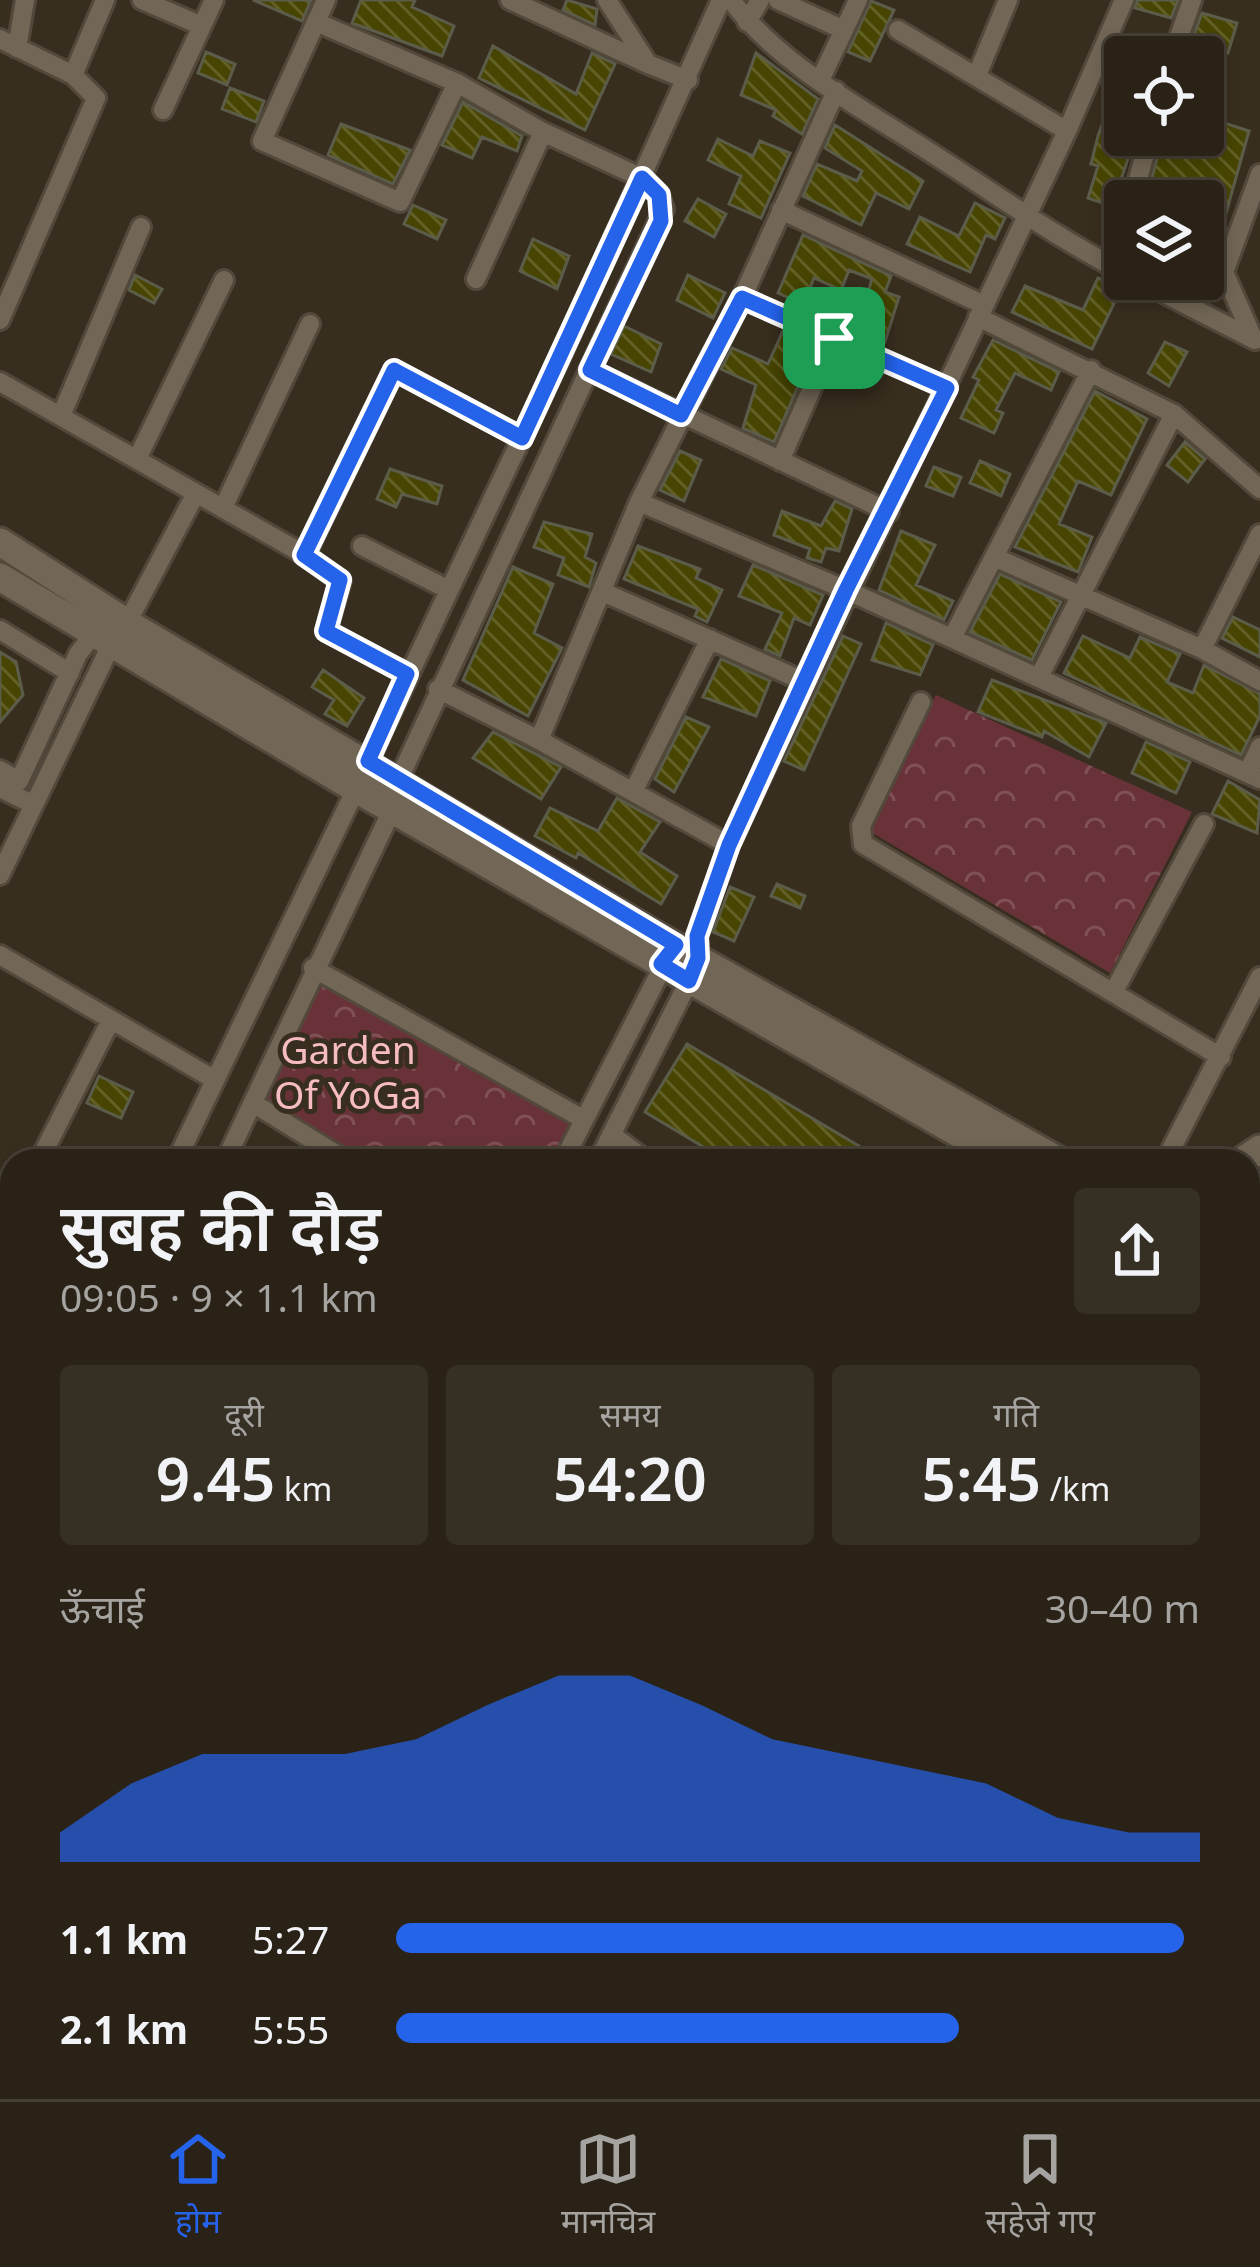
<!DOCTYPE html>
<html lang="hi">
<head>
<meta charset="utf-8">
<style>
  :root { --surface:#2a2217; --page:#362f24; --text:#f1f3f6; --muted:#a5a4a1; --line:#463f36; --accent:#2563eb }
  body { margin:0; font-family:"Noto Sans","Noto Sans Devanagari",sans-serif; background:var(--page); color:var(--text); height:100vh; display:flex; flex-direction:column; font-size:45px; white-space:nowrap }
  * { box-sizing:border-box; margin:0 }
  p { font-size:39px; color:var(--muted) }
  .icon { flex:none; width:66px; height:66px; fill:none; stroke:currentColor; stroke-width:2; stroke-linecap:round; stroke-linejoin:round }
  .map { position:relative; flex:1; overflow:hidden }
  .sheet { position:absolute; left:0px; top:1149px; width:1260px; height:951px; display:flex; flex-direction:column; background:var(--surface); border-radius:36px 36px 0 0; box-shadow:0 6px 18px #0003,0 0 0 3px var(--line) }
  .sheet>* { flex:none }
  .buttons { position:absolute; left:1104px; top:36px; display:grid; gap:24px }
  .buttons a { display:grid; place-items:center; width:120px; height:120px; border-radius:12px; background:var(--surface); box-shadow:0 6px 18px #0003,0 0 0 3px var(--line); font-size:60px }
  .pin { position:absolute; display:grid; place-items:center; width:102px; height:102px; color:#fff; margin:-51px; border-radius:24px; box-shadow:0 6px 18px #0006 }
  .round { display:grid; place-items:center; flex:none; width:126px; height:126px; border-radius:12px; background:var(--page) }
  .overview { display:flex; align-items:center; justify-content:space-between; height:204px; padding:0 60px }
  h1 { font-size:66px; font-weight:600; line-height:90px }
  .stats { display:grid; grid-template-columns:repeat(3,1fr); gap:18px; height:204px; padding:12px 60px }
  .stats div { display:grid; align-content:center; border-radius:12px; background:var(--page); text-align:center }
  .stats b { font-size:60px; font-weight:600 }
  .stats small { font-size:33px; font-weight:400 }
  .stats p { font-size:33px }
  .chart { height:336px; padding:24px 60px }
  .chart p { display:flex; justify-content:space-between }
  .chart svg { width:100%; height:216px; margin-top:12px; fill:var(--accent); opacity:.7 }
  ul { padding:0 60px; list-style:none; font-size:39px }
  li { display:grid; grid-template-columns:192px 144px 1fr; align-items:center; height:90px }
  li i { height:30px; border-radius:15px; background:var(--accent) }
  .tab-bar { display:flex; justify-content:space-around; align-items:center; height:168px; border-top:3px solid var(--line); background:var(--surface); font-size:33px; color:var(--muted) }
  .tab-bar a { display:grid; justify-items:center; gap:6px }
  .tab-bar .current { color:var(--accent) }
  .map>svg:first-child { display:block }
</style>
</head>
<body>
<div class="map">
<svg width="1260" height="2099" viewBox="0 0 1260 2099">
  <defs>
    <pattern id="park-crowns" width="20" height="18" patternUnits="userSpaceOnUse" patternTransform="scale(3)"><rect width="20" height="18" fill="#693239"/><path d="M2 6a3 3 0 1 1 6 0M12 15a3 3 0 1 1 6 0" fill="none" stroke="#7f5055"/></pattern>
    <pattern id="building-back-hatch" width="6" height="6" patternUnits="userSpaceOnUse" patternTransform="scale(3)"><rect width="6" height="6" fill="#474501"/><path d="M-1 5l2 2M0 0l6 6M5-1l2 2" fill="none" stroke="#626026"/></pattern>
  </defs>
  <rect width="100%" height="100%" fill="#382e1f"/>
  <path fill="url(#park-crowns)" d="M936,695L1192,812L1110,973L864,828Z
    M317,979L574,1123L556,1161H372L262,1101Z"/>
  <path fill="url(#building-back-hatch)" stroke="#5c5c4a" stroke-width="3" d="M253,0H311L302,21Z
    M361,0H415L412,7L454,26L442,56L352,23Z
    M567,0L597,9L595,25L563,10Z
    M1137,0H1178L1171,18L1135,8Z
    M871,1L894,10L870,61L848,52Z
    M1202,13L1237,23L1228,53L1191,43Z
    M493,46L576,94L592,53L615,64L585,130L479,78Z
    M206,52L235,64L227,85L198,73Z
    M756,53L818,99L802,134L773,116L776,110L741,95Z
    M1122,67L1125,135H1136L1112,206L1088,198L1098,166L1091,164L1098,136Z
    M1203,80L1225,86L1215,120L1203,116Z
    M230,88L264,101L256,122L222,109Z
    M463,102L522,136L517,151L482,137L472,158L442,145Z
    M1215,120L1249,131L1220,235L1203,230V201H1146L1163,135L1206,147Z
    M341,124L410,150L393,184L328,155Z
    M835,125L923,181L909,209L876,193L861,225L803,196L817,164L857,181L862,171L825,148Z
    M718,139L753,156L760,141L790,153L761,218L729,204L741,176L708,160Z
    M698,199L726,214L714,237L685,221Z
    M975,203L1005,218L995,239L986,235L970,272L907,244L920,217L959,236Z
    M413,205L446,220L437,239L404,224Z
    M803,235L891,276L885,292L899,297L885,342L858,334L874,294L868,292L872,279L849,270L841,290L814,278L803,304L778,293Z
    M533,239L569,256L557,289L520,271Z
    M135,275L162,289L154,303L129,290Z
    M688,275L725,293L713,318L677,300Z
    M1098,278L1121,289L1092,349L1012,312L1025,286L1083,310Z
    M624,326L661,344L651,372L611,354Z
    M783,331L814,349L774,442L743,428L756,385L721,369L732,348L768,364Z
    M993,340L1059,372L1051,390L1015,373L996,410L1003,413L994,433L961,418L979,380L973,377Z
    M1165,342L1187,352L1169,386L1148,373Z
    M1095,391L1147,419L1111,495L1078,481L1059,524L1092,537L1078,572L1015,547Z
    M1185,442L1205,459L1188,482L1167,465Z
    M680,451L701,460L684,501L660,490Z
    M980,461L1010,474L1001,496L970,483Z
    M934,467L961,477L953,496L926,486Z
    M390,469L442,486L437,504L402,494L396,507L377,499Z
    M835,501L852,509L839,551L826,548L821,562L807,558L810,549L774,535L782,511L821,526Z
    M544,522L592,534L585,557L596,563L589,587L558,575L564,558L534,547Z
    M901,531L935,545L916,585L953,601L944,620L879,590Z
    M638,546L700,569L696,578L722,590L707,622L695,616L698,609L624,579Z
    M753,565L823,595L810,625L794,618L780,656L765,649L782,613L739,596Z
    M513,567L553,584L534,633L562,648L528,716L463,680Z
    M1000,574L1061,602L1032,660L970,632Z
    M1233,617L1260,630V657L1222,638Z
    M886,623L933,645L920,675L872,660Z
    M843,636L861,644L804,770L784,761Z
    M1083,636L1130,658L1140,637L1180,654L1167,682L1193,693L1204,665L1260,694V716L1241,755L1064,673Z
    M0,652L16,662L23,695L0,722Z
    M721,659L770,681L756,716L703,697Z
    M323,670L364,698L347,726L325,714L334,700L312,687Z
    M992,680L1106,723L1089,757L1044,731L1042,737L978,712Z
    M686,717L709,727L674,792L655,779Z
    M493,732L561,767L541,799L473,758Z
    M1146,742L1190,762L1176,793L1132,773Z
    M1228,781L1260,800L1257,833L1212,814Z
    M617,798L660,822L640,852L677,876L661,904L578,853L576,858L535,836L550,808L598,831Z
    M777,884L805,896L800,908L771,896Z
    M730,887L754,897L734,941L713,932Z
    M687,1044L859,1146L850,1161H830L817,1153L811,1161H727L645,1112Z
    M99,1076L133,1092L121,1118L87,1103Z"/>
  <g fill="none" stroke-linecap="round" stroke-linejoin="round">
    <defs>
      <path id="street" d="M142,0L202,26
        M510,0L648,64
        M607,0L648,64L688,80
        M731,0C782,68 866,110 936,156C999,196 1058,239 1125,273
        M778,0L844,30L820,80
        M316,22L457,83L400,202L262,141L326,0
        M747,22L760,0
        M844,30L858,0
        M0,39L73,75
        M17,48L25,0
        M1172,57L1192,0
        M977,75L1008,0
        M163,110L214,0
        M1067,131L1124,0
        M1132,201L1150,135
        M781,210L984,305
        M1114,268L1125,227
        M476,279L543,132
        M1136,279L1255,340
        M742,298L947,388
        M978,317L1174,414L1260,489
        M0,320L96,98L73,75L105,0
        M1253,338L1224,272L1260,174
        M590,370L889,512
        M0,382L305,555
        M61,416L141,227
        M137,459L224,280
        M780,461L834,338
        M639,502L846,590L1260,779
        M223,508L310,324
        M362,546L449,590
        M994,557L1202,649L1260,681
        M603,592L803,681
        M127,623L196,493
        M0,630L70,673
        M952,638L1091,370
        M1202,649L1260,534
        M407,674L326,631L341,581L305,555L394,370L522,438
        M1039,677L1174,414
        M438,689L539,740L639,502L742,298L836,91
        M921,702L861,826L863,844L1221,1057
        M539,740L729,845
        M368,761L563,351L721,0
        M0,770L19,781L78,654L95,632
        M1248,772L1260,747
        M399,779L664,209L659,195L642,178L543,132L457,83
        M0,788L32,804
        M633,792L710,639
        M0,875L112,643
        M0,955L215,1080
        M313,968L583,1119
        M1113,993L1204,824
        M253,1103L347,1161
        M612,1135L647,1161
        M39,1161L111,1020
        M176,1161L356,789
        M225,1161L392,810
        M563,1161L669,955
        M598,1161L689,981L698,958L697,936L729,845L1067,131L898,30
        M1165,1161L1260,977
        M0,1219L6,1222L12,1211
        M0,1418L12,1424
        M0,1530L12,1503
        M0,1544L12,1550
        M1248,1571L1260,1546
        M0,1632L12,1605
        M1248,1859L1260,1834
        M0,1992L12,1969
        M986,2088L1022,2099
        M117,2099L122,2088
        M153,2099L158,2088
        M276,2099L281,2088
        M537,2099L542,2088
        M829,2099L833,2088
        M954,2099L959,2088"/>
      <path id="secondary" d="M0,542L127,623L662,939L1059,1161
        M0,577L356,789L1007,1161
        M1242,1161L1260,1149
        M1248,1265L1260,1273
        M1248,1291L1260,1299
        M671,2099L677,2088
        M706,2099L711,2088"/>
    </defs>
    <use href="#street" stroke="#52493c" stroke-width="24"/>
    <use href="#secondary" stroke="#52493c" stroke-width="33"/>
    <use href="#street" stroke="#726756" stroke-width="18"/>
    <use href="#secondary" stroke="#726756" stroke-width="27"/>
  </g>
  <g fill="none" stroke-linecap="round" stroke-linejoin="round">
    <defs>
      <path id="route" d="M642,178L659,195L661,221L590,370L681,415L742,298L947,388L846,590L729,845L697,936L698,958L689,981L661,964L676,945L368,761L407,674L326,631L340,580L304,555L394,370L522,438Z"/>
    </defs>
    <use href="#route" stroke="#fff" stroke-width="24"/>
    <use href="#route" stroke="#2563eb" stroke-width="15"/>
  </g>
  <g text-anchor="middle" stroke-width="10" stroke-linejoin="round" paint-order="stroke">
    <g font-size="39" fill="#f6bcc1" stroke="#382e1f">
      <text x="348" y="1064">Garden<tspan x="348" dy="45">Of YoGa</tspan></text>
    </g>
  </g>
</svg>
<div class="buttons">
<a><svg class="icon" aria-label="locate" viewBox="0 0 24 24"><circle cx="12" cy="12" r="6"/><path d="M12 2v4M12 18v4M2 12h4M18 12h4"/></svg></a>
<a><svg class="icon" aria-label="layers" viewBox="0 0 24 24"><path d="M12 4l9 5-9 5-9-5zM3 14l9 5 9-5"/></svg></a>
</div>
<div class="pin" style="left:834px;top:338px;background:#1e9e55"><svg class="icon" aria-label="arrive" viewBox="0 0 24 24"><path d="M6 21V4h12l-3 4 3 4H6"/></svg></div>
<section class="sheet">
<div class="overview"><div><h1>सुबह की दौड़</h1><p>09:05 · 9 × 1.1 km</p></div><a class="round"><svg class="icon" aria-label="share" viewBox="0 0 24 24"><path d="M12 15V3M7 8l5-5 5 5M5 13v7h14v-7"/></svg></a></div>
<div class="stats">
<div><p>दूरी</p><b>9.45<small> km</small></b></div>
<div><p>समय</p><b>54:20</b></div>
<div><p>गति</p><b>5:45<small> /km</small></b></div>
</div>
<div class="chart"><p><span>ऊँचाई</span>30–40 m</p>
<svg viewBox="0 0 160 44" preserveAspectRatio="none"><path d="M0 44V38L10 28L20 22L30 22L40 22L50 19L60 12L70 6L80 6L90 12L100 19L110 22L120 25L130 28L140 35L150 38L160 38V44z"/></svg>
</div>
<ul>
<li><b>1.1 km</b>5:27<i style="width:98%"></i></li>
<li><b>2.1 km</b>5:55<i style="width:70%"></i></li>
</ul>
</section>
</div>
<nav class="tab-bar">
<a class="current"><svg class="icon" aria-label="home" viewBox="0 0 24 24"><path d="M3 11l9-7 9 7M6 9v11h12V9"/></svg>होम</a>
<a><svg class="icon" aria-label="map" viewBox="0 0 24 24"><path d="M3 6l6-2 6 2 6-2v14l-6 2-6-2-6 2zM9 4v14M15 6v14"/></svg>मानचित्र</a>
<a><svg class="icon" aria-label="saved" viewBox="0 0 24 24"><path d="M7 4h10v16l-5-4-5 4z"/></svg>सहेजे गए</a>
</nav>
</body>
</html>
